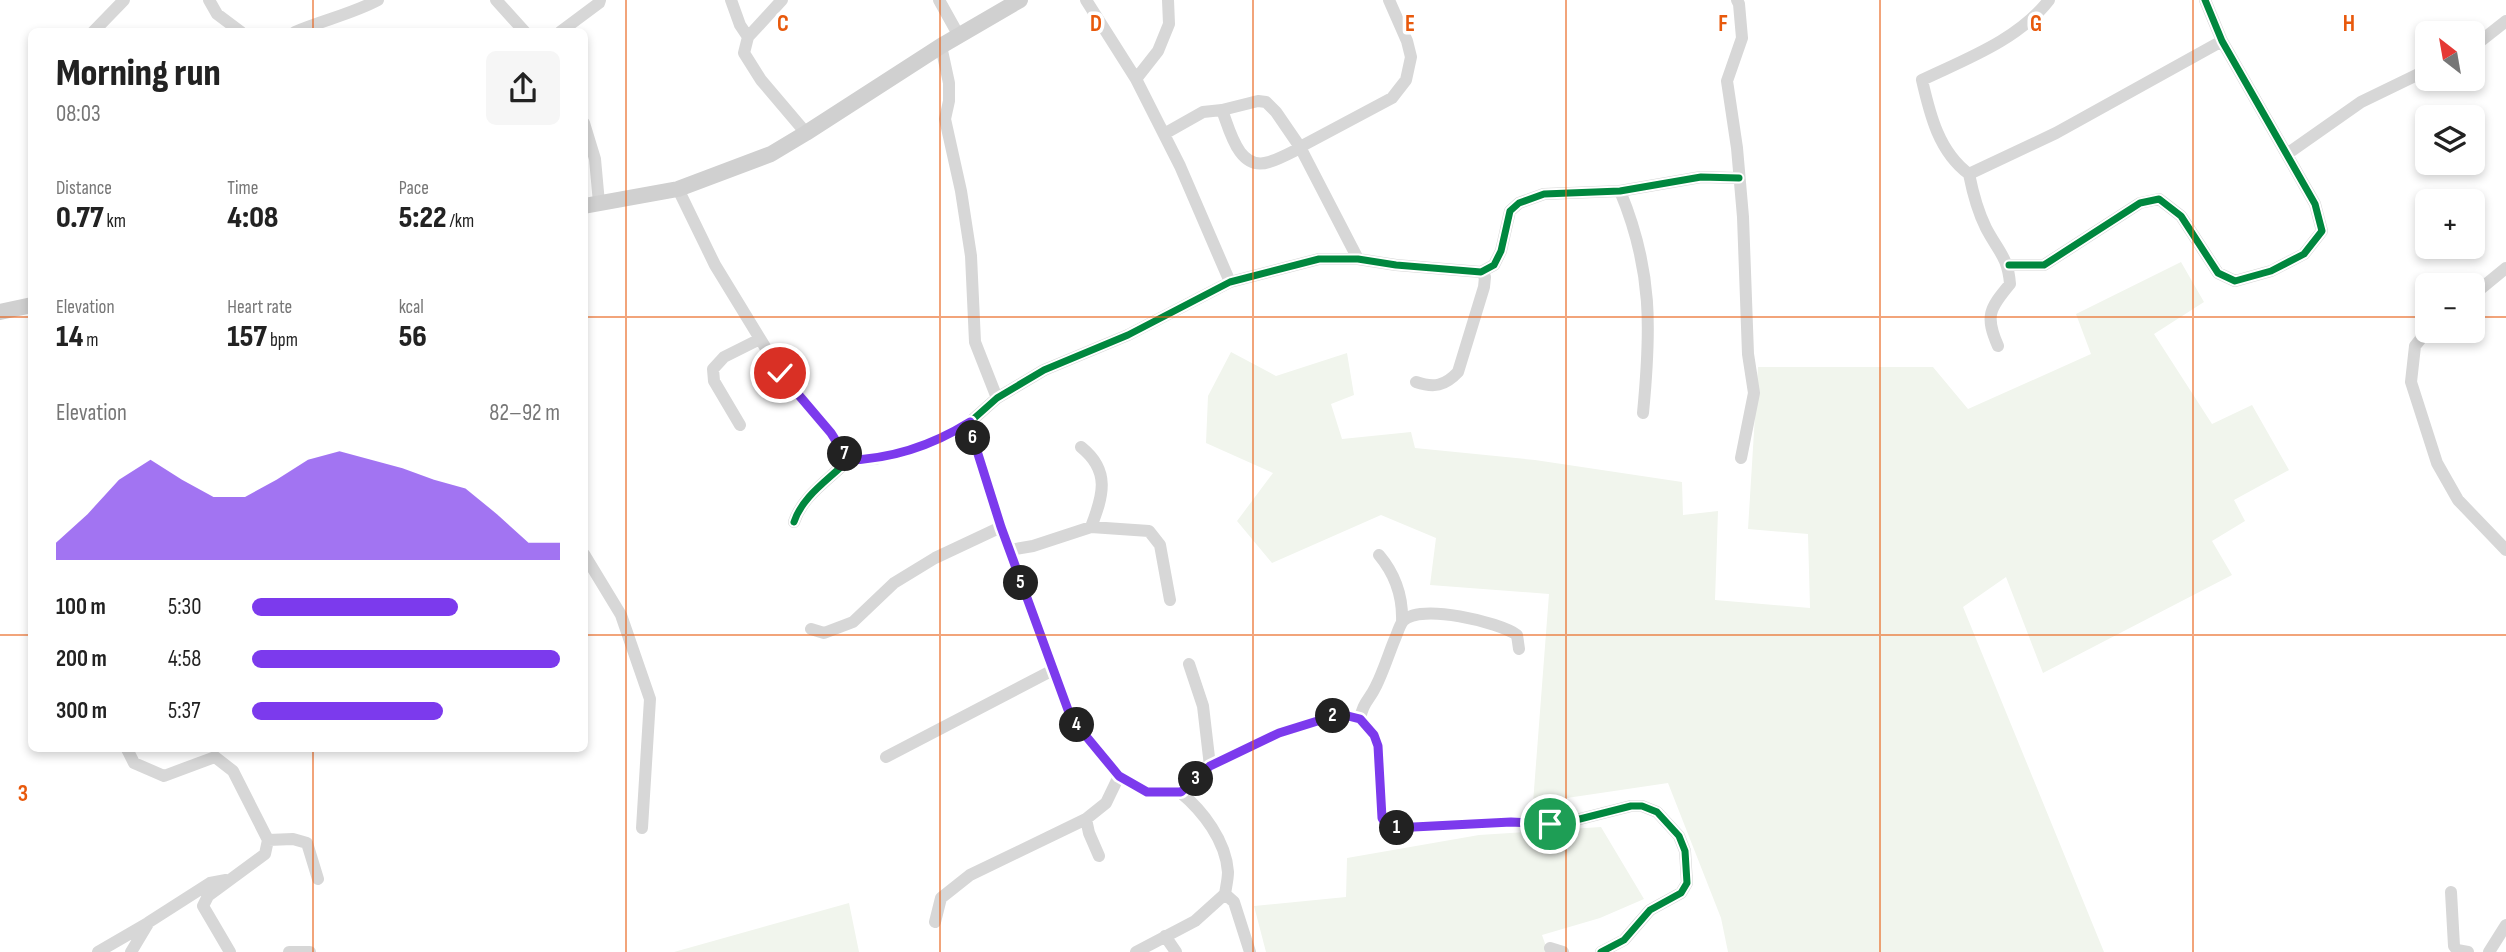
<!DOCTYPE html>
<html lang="en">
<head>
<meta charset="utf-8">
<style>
  :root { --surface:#fff; --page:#f6f6f6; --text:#222; --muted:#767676; --accent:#7c3aed }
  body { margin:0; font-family:"Sofia Sans Condensed",sans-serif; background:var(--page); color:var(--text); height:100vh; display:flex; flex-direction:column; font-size:26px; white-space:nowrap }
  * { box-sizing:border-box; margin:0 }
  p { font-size:23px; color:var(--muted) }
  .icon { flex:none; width:38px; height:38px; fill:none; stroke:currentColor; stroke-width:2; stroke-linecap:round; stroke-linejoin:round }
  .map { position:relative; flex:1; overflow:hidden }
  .sheet { position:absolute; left:28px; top:28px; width:560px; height:724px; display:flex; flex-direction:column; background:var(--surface); border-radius:10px; box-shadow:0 4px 10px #0003 }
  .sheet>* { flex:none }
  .needle { width:46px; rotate:329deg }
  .tools { position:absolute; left:2415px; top:21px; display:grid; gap:14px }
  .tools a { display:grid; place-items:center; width:70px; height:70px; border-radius:10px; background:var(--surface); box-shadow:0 4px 10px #0003; font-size:35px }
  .pin { position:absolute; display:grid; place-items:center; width:60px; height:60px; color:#fff; margin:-30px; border:4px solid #fff; border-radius:50%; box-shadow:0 2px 7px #0007 }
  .km { position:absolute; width:35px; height:35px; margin:-18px; border-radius:50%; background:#222; color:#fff; font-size:19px; line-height:35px; text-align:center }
  .round { display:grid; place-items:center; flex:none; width:74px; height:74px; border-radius:10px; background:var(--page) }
  .overview { display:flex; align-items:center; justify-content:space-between; height:119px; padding:0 28px }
  h1 { font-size:38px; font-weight:800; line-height:52px }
  .figures { display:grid; grid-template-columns:repeat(3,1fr); gap:10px; height:119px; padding:7px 28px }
  .figures div { display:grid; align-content:center }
  .figures b { font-size:30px; font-weight:800 }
  .figures small { font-size:19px; font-weight:400 }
  .figures p { font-size:19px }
  .chart { height:196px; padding:14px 28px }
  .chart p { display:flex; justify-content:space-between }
  .chart svg { width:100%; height:126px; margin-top:7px; fill:var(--accent); opacity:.7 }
  ul { padding:0 28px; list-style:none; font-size:23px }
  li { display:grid; grid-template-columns:112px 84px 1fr; align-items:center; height:52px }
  li i { height:18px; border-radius:9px; background:var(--accent) }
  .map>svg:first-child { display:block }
</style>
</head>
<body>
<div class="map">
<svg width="2506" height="952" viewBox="0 0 2506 952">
  <rect width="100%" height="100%" fill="#fff"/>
  <path fill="#f1f5ed" d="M2181,262L2204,302L2154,334L2212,424L2252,405L2289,470L2234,500L2245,521L2212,541L2232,575L2043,673L2006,577L1963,607L2104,952H1728L1721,918L1668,783L1533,803L1549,594L1430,585L1436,538L1381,515L1272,563L1237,521L1273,473L1206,443L1208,396L1231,352L1276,376L1347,353L1354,395L1331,404L1342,439L1411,432L1415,448L1535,460L1682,482L1683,515L1718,511L1715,600L1810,608L1808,534L1748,529L1758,367H1933L1968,409L2091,354L2076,314Z
    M1601,827L1644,899L1600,918L1542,935L1548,952H1266L1254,906L1346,897L1347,858L1479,835Z
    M849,903L859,952H674Z"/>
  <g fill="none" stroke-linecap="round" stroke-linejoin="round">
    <path stroke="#d7d7d7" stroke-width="12" d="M209,0L217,14L241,32
      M496,0L525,32
      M731,0L740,25L748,37
      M782,0L748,37L744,53L761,80L806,133
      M939,0L959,36
      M1086,0L1136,79L1180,166L1230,282
      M1737,0L1739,4L1742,38L1727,81L1737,148L1743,217L1748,354L1754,393L1741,458
      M93,32L124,0
      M295,32C323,20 352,14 378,0
      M560,32L599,3L600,0
      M941,46L949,83V101L945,119L961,191L971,256L975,342L997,398
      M2473,47L2506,21
      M1136,79L1158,51L1169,24L1168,0
      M1222,110C1230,131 1239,172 1269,162C1279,159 1290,153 1300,148
      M584,123L595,159L599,203
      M1164,134L1203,112L1222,110L1258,101L1266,102L1276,112L1300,147L1358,259
      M1300,147L1392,98L1406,80L1411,57L1407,41L1389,0
      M2287,154L2361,102L2427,70
      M1969,174C1939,152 1930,115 1922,80C1966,59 2018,40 2049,0
      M678,189L715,265L781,373L831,433L848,460
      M1620,191C1653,270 1651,330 1643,413
      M2009,265H2044L2140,203L2159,199L2181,216L2218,273L2235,281L2271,271L2304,254L2322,231L2315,204L2222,41L2205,0
      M2473,295L2506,268
      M2427,331L2415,346L2411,382L2437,463L2458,500L2506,550
      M1998,346C1985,316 1989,309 2010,284C2008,257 1998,251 1986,228C1977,210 1973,194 1969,174L2056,133L2222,41
      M1416,382C1434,388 1445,386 1458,372L1484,287L1485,277L1481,272
      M970,422L972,435L1001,527L1071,718L1119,776L1147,792H1180C1203,811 1226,841 1228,872C1228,879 1226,887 1225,894L1195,921L1136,952
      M740,425L714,381L713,369L724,357L760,339
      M1081,447C1111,471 1103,496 1091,527
      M794,522C803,495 829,480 848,460L875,459L922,446L952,433L970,422L997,398L1044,370L1128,335L1230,282L1319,259H1358L1396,265L1481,272L1494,265L1501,251L1510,211L1519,203L1544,194L1620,191L1701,177L1739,178
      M1010,550L1033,546L1091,527L1149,531L1160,545L1170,600
      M584,554L621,615L650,699L642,828
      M1379,555C1395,574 1403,596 1402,622
      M811,629L824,633L853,622L894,583L935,558L1001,527
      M1189,664L1203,706L1210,766
      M1360,719C1363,702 1369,701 1376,686C1383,672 1388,656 1394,641C1397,635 1399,626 1403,621C1420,603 1499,622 1517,635L1519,649
      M127,749L134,763L164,776L215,757L233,771L268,840L265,854L208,896L203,906L230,952
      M886,757L1053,670
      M1180,792L1210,766L1279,733L1340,714L1360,719L1374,735L1378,746L1382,818L1387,826L1394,828L1511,822H1568L1631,806H1642L1657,812L1679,836L1685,851L1687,883L1681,893L1650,910L1624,940L1601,952
      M268,840L293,839L307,843L318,879
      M1099,856L1089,833L1086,819L1106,803L1119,776
      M2451,892L2454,946L2457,950L2468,952
      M1225,894L1234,902L1250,952
      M935,922L941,898L970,875L1086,819
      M1165,936L1176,952
      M1550,948L1563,952
      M98,952L148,923
      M131,952L149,922L210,883L226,880
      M289,952H310
      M2489,952L2506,925"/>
    <path stroke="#d0d0d0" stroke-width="16" d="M584,206L678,189L771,154L806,133L941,46L1020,0
      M0,312L32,305"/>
    <defs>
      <path id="cycleway" d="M2009,265H2044L2140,203L2159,199L2181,216L2218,273L2235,281L2271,271L2304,254L2322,231L2315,204L2222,41L2205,0
        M794,522C803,495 829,480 848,460L875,459L922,446L952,433L970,422L997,398L1044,370L1128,335L1230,282L1319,259H1358L1396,265L1481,272L1494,265L1501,251L1510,211L1519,203L1544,194L1620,191L1701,177L1739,178
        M1180,792L1210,766L1279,733L1340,714L1360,719L1374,735L1378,746L1382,818L1387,826L1394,828L1511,822H1568L1631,806H1642L1657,812L1679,836L1685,851L1687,883L1681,893L1650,910L1624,940L1601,952"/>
    </defs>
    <use href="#cycleway" stroke="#fff" stroke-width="11"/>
    <use href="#cycleway" stroke="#00873e" stroke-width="7"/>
  </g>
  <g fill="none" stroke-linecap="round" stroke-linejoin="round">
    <defs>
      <path id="route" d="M780,373L831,433L848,460C892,459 933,445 970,422L972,435L1001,527L1071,718L1119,776L1147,792H1181L1210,766L1279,733L1340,714L1360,719L1374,735L1378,746L1382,818L1387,826L1394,828L1511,822L1550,824"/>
    </defs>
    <use href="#route" stroke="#fff" stroke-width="14"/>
    <use href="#route" stroke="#7c3aed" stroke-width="9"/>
  </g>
  <path fill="none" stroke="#e8590c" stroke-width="2" stroke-opacity="0.55" d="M313,0V32M626,0V952M940,0V952M1253,0V952M1566,0V952M1880,0V952M2193,0V952M0,317H32M584,317H2427M2473,317H2506M0,635H32M584,635H2506M313,749V952"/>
  <g font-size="23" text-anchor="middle" font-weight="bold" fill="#e8590c" stroke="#fff" stroke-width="7" stroke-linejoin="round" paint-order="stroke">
    <text x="783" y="31">C</text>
    <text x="1096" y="31">D</text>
    <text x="1410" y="31">E</text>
    <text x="1723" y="31">F</text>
    <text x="2036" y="31">G</text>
    <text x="2349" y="31">H</text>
    <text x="23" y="801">3</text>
  </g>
</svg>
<div class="tools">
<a><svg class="needle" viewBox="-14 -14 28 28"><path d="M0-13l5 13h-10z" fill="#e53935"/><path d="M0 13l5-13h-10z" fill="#767676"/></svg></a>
<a><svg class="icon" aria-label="layers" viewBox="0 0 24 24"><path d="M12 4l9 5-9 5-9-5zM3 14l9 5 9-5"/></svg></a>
<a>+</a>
<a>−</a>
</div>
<div class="pin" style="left:1550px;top:824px;background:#1e9e55"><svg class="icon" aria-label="arrive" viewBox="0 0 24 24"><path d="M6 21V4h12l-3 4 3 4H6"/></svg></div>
<div class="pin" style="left:780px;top:373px;background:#d93025"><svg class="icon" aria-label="check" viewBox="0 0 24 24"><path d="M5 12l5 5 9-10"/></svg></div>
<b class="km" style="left:1397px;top:828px">1</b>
<b class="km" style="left:1333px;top:716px">2</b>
<b class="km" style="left:1196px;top:779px">3</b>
<b class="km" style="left:1077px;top:725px">4</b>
<b class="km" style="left:1021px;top:583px">5</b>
<b class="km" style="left:973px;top:438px">6</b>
<b class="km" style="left:845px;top:454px">7</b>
<section class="sheet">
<div class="overview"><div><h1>Morning run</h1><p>08:03</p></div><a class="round"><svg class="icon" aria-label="share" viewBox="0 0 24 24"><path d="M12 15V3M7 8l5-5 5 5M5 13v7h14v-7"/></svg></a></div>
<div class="figures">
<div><p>Distance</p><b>0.77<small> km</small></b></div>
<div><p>Time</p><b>4:08</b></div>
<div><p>Pace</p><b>5:22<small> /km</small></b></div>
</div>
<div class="figures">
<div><p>Elevation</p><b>14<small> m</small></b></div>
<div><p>Heart rate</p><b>157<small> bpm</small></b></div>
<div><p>kcal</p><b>56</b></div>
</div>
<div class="chart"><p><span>Elevation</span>82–92 m</p>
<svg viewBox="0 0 160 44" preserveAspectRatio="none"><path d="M0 44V38L10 28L20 16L30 9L40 16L50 22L60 22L70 16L80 9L90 6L100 9L110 12L120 16L130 19L140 28L150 38L160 38V44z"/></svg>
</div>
<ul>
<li><b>100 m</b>5:30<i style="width:67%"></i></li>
<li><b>200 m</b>4:58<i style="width:100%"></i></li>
<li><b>300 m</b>5:37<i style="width:62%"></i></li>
</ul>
</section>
</div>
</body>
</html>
